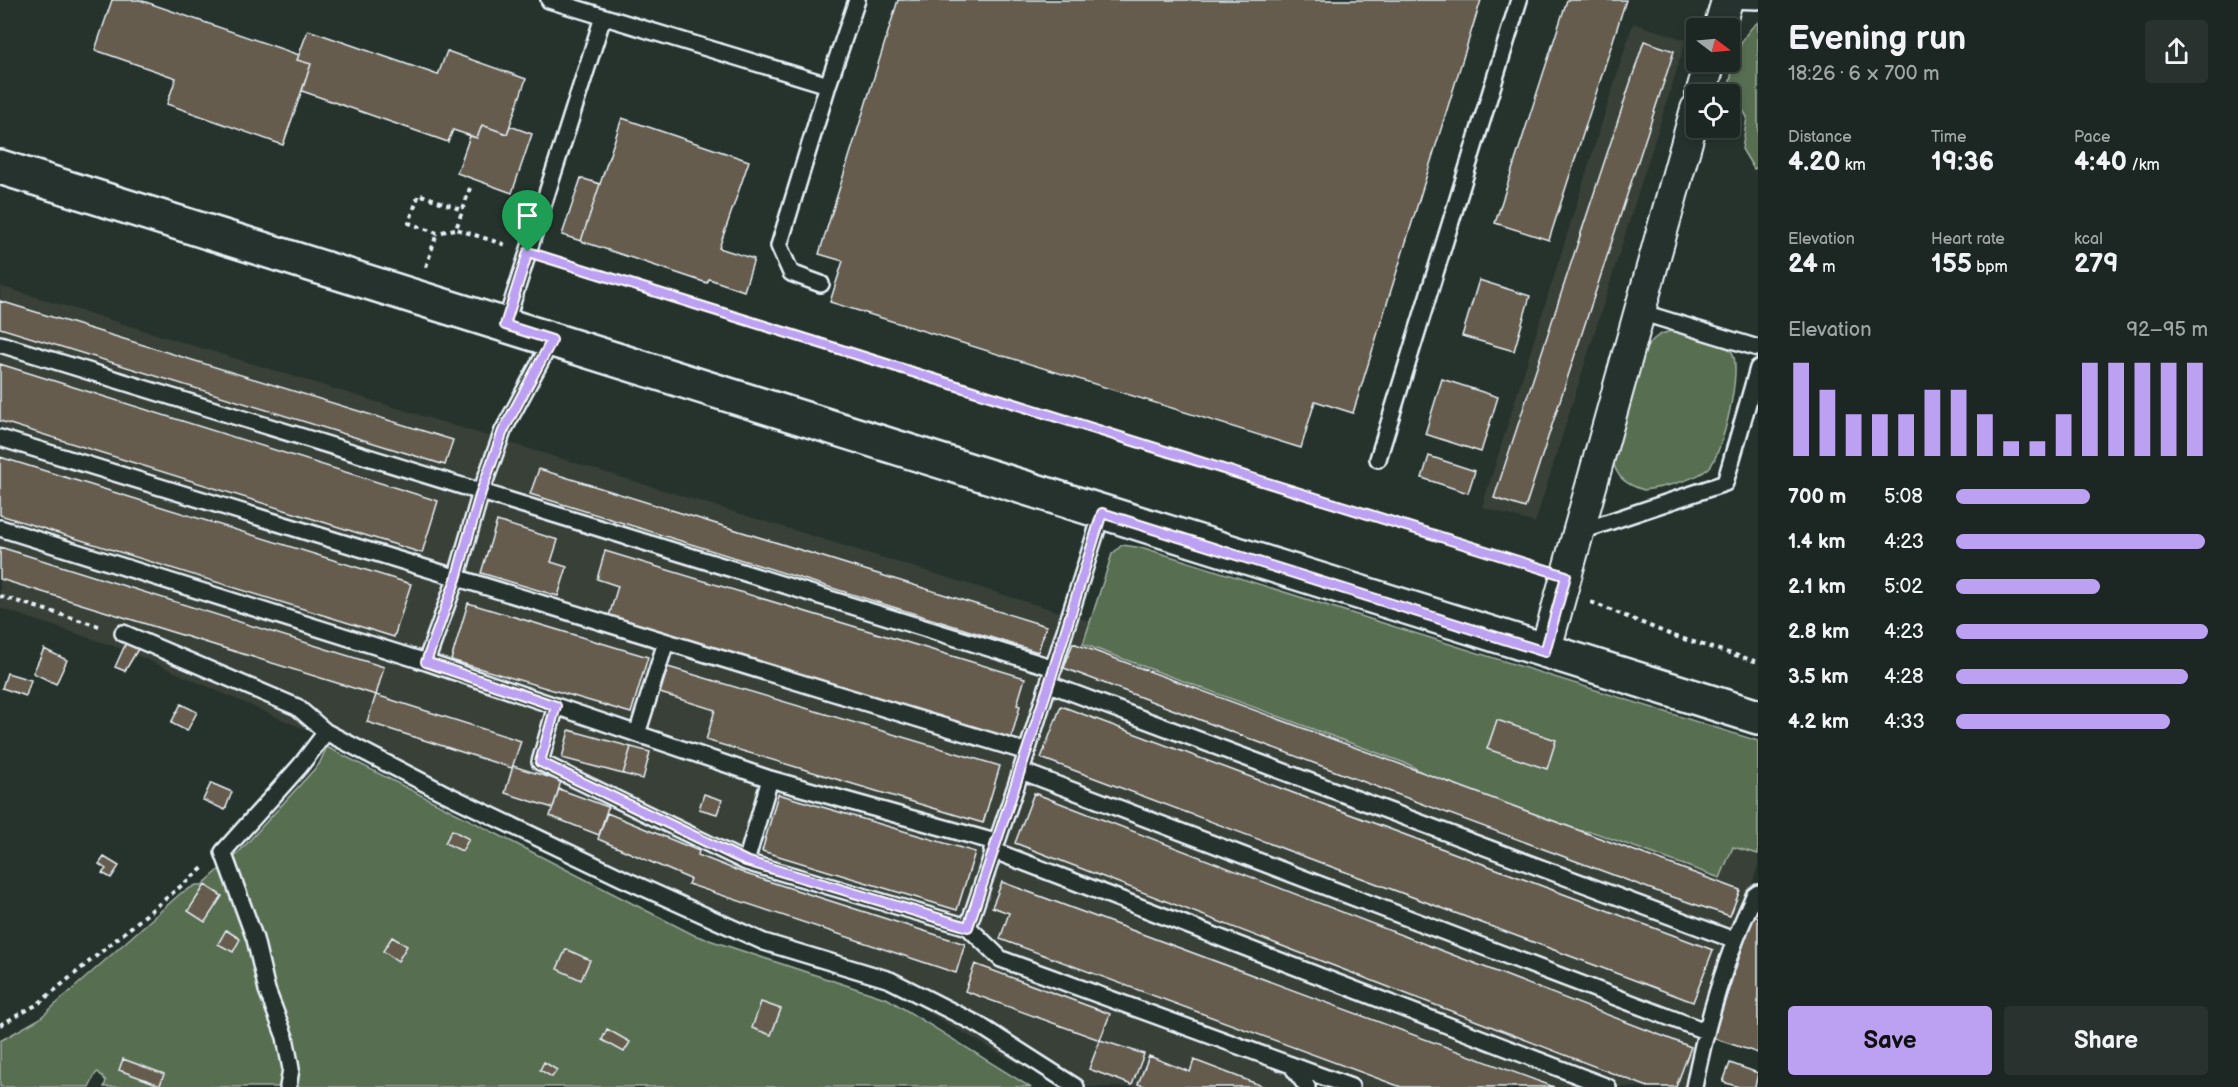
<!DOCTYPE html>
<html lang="en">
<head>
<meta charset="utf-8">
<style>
  :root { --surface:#1c2622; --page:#29322f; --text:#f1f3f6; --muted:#a0a5a5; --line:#3a4340; --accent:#bca0f2 }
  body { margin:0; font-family:"Balsamiq Sans",sans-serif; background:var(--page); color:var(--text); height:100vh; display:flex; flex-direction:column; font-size:22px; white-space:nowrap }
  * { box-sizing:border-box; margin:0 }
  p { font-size:20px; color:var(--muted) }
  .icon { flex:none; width:33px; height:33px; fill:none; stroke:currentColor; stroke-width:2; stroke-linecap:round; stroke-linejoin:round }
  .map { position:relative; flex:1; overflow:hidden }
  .drawer { display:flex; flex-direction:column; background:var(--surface); width:480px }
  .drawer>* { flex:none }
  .needle { width:39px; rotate:106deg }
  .buttons { position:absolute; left:1686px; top:18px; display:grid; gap:12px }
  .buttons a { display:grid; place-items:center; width:54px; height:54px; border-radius:6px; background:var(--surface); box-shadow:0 3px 9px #0003,0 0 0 2px var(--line); font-size:30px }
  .pin { position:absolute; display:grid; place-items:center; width:51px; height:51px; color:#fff; margin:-62px -26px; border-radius:50% 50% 50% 0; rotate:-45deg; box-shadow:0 0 6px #0007 }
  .pin .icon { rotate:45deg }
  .round { display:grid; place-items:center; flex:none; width:63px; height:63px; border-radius:6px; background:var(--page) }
  .summary { display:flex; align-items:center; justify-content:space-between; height:102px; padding:0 30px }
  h1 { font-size:33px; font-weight:700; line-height:45px }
  .figures { display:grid; grid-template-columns:repeat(3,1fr); gap:9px; height:102px; padding:6px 30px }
  .figures div { display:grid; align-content:center }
  .figures b { font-size:26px; font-weight:700 }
  .figures small { font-size:16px; font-weight:400 }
  .figures p { font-size:16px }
  .chart { height:168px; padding:12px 30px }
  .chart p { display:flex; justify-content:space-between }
  .chart svg { width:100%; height:108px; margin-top:6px; stroke:var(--accent); stroke-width:6 }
  .primary-button { display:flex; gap:12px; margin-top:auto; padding:12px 30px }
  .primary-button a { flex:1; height:69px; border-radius:6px; background:var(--accent); color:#111; font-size:24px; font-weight:700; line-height:69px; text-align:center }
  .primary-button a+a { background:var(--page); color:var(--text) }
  ul { padding:0 30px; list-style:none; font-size:20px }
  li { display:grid; grid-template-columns:96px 72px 1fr; align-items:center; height:45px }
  li i { height:15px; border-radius:8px; background:var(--accent) }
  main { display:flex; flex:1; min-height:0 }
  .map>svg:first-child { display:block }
</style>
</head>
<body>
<main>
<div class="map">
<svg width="1758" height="1087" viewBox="0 0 1758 1087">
  <rect width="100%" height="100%" fill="#26332d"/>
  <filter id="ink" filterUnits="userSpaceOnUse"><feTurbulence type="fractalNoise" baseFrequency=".0167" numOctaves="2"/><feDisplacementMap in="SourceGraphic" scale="12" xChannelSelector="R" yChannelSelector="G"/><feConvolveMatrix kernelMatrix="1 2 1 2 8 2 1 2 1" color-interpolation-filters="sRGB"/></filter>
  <g filter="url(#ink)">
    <path fill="#393f37" d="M1633,23L1686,40L1535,523L1482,507Z
      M0,286L1758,827V865L1689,1087H1058L934,1016L892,990L724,934L438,780L297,726L125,650L0,608Z"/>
    <path fill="#596e51" stroke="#a0b0a4" stroke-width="1.5" d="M1758,22V167L1754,169L1742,149L1747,117L1729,87C1733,64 1739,36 1758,22Z
      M1673,331L1681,332C1693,336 1726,342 1732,352C1743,369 1722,455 1709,468C1696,480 1661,488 1644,490C1627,485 1615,477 1613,459L1645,351C1651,339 1659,333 1673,331Z
      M1122,545L1144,548L1758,741V854L1733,847L1720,878L1593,832L1560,829L1447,788L1410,765L1083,644L1112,554Z
      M327,747L694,935L888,999L1030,1087H104L106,1081L98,1072L96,1073L89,1087H0V1041L39,1019L181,893L196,885H202L239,852L319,764Z"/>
    <path fill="#655c4e" stroke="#e8f1f8" stroke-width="1.5" d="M112,0H140L299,55L297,60L311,64L283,145L167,104L176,78L95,50Z
      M898,0H1481L1353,413L1315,401L1301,448L830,302L843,261L819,254Z
      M1567,0H1626L1549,240L1495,223Z
      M308,30L438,75L447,51L526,79L507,134L482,125L477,138L453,130L448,142L302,91L311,64L297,60Z
      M1644,41L1674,51L1525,508L1494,498Z
      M622,118L749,161L719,248L754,259L744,291L709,279L707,283L581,241Z
      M482,125L507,134L510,126L532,134L512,193L457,173L470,136L477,138Z
      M581,178L600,184L581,241L562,235Z
      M1479,280L1530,296L1514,351L1462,336Z
      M0,301L453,440L445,465L0,328Z
      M0,364L438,501L422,553L0,421Z
      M1442,379L1498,397L1481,452L1425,434Z
      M1429,456L1475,471L1468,493L1422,478Z
      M0,457L411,584L394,637L0,515Z
      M539,469L1046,626L1038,652L530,494Z
      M497,521L558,540L551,562L567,567L558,596L481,573Z
      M0,547L384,667L376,695L0,579Z
      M605,551L1025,678L1017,705L1020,706L1011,739L609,616L618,586L597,579Z
      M468,603L648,657L631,713L451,660Z
      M126,643L138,649L125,671L115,667Z
      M1073,643L1740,890L1730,916L1664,894L1332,770L1064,668Z
      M44,649L67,660L56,684L33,673Z
      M668,667L1000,766L983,823L706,740L715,710L660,693Z
      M7,673L31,680L26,696L2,688Z
      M376,695L521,741L512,768L367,722Z
      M181,704L197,712L187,731L171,723Z
      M1061,706L1713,950L1693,1002L1041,758Z
      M1497,720L1556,740L1547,769L1487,749Z
      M569,730L631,747L623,774L562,758Z
      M631,747L650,752L643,779L623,774Z
      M513,766L561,781L553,808L505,793Z
      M211,783L232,792L225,810L203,800Z
      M559,789L608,807L599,835L550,816Z
      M1034,793L1691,1047L1676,1087H1648L1015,843Z
      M704,794L722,800L717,814L699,809Z
      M778,794L975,852L957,910L762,851Z
      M607,813L699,851L698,855L746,874L965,944L956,973L688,884L690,879L598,839Z
      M452,830L469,839L462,851L445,843Z
      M104,857L119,866L111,878L102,873L106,869L99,864Z
      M1002,882L1554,1087H1401L1000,939L1009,913L992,907Z
      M205,885L222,896L205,922L188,911Z
      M1753,915L1758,917V1053L1713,1038Z
      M226,930L240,939L233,952L218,944Z
      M392,937L407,946L398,961L383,951Z
      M566,949L590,960L581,980L557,969Z
      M975,964L1110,1014L1100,1040L965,991Z
      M761,1002L781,1009L771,1035L752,1028Z
      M607,1029L630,1042L624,1052L602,1040Z
      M1100,1040L1144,1054L1132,1085L1089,1069Z
      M1149,1056L1190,1072L1194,1060L1265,1087H1147L1138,1084Z
      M123,1059L164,1074L160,1085L119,1070Z
      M544,1062L557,1070L552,1077L540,1070Z
      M1730,1063L1758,1073L1755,1087H1739L1723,1082Z"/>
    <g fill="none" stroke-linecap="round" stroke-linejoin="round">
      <defs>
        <path id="service" d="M549,0L828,85L857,0
          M1727,0L1758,1
          M821,284L791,273L779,246L828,85
          M1640,312L1758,348
          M505,325L603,17
          M552,340L503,431L481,492L456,579L426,662L770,779L995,842
          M0,344L1054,668
          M0,438L1027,752
          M1378,459L1519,0
          M1102,513L1021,771L968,927L1001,959L1351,1087
          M0,528L426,662
          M1579,532L1725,483L1758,368
          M123,633L297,707L326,732L442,792L624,879L764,942L890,980L979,1025L1076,1087
          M1049,684L1734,940
          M556,706L540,762L746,862
          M637,734L666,642
          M1021,771L1705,1031
          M770,779L746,862L968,927
          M992,850L1608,1087
          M1291,1065L1307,1087
          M288,1087L291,1069L285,1037L267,990L255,939L223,852L300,766L326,732
          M1694,1087C1707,1020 1725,958 1754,896L1758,893"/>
        <path id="minor" d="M1719,28L1727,1
          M1701,94L1710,62
          M1545,652L1696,109"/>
        <path id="tertiary" d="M0,167L1758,717"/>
      </defs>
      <use href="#service" stroke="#e8f1f8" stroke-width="20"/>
      <use href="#minor" stroke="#e8f1f8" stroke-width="34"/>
      <use href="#tertiary" stroke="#e8f1f8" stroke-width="38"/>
      <path stroke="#e8f1f8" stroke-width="4" stroke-dasharray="4.5 4.5" stroke-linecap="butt" d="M470,188L456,229L506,245
        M455,229L437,233L409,223L419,194L462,210
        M551,259L1537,567
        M426,267L437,233
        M0,596L102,627
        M1591,602L1674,636L1758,662
        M0,1025L38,1004L204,867"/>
      <use href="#service" stroke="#26332d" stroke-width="15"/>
      <use href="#minor" stroke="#26332d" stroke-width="30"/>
      <use href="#tertiary" stroke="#26332d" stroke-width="33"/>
    </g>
  </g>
  <g fill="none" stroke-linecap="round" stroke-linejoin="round" filter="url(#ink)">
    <defs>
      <path id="route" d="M528,252L1566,576L1545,652L1102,513L1049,684L968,927L746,861L540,762L556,706L426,662L456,579L481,492L503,431L552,340L505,325Z"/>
    </defs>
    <use href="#route" stroke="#fff" stroke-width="12"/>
    <use href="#route" stroke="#bca0f2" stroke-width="8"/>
  </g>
</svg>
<div class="buttons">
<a><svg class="needle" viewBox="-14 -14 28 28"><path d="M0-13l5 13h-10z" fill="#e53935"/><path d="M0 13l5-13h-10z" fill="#a0a5a5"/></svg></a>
<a><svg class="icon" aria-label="locate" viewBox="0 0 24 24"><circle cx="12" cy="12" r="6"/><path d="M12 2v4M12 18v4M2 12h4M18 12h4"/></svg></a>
</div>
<div class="pin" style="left:528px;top:252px;background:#1e9e55"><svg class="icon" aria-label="arrive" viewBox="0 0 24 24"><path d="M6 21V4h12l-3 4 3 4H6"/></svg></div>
</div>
<section class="drawer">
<div class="summary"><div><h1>Evening run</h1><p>18:26 · 6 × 700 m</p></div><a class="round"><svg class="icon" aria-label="share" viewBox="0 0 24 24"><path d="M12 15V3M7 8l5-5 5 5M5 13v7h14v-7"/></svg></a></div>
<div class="figures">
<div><p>Distance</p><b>4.20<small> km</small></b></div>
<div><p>Time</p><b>19:36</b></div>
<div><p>Pace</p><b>4:40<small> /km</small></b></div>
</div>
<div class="figures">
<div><p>Elevation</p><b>24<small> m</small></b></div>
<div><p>Heart rate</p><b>155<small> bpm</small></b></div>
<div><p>kcal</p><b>279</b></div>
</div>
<div class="chart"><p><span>Elevation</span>92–95 m</p>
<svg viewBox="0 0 160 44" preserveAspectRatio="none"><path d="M5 44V6M15 44V17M25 44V27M35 44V27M45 44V27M55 44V17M65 44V17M75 44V27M85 44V38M95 44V38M105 44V27M115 44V6M125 44V6M135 44V6M145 44V6M155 44V6"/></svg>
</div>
<ul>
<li><b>700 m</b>5:08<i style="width:53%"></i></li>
<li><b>1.4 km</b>4:23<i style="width:99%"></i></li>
<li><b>2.1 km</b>5:02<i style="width:57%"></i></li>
<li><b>2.8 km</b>4:23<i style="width:100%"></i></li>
<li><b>3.5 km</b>4:28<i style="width:92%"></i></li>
<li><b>4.2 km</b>4:33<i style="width:85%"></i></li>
</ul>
<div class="primary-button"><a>Save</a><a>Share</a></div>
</section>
</main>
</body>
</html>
